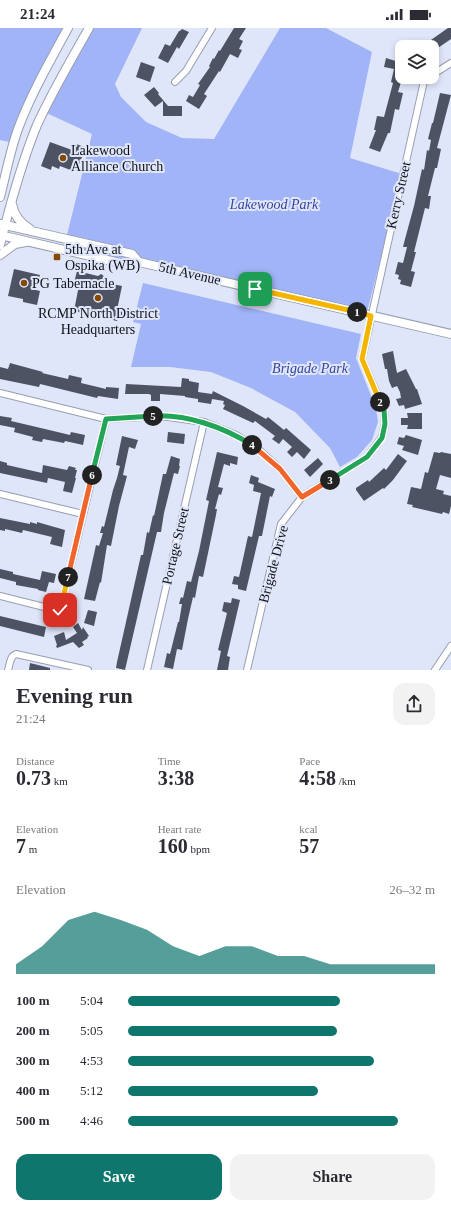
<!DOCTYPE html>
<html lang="en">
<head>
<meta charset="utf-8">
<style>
  :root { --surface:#fff; --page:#f2f2f3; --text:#2b2b33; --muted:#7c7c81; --accent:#0f766e }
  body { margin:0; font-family:"Times New Roman",serif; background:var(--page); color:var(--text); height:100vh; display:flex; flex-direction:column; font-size:15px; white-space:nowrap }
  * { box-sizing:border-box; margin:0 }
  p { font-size:13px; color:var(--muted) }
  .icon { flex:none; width:22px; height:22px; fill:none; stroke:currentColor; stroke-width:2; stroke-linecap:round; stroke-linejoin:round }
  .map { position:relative; height:642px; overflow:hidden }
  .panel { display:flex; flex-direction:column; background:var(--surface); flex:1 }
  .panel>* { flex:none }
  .tools { position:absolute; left:395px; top:12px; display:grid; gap:8px }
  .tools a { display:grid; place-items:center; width:44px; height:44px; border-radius:8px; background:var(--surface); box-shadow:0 2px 6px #0003; font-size:20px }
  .pin { position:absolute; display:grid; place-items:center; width:34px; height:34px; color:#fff; margin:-17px; border-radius:8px; box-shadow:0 2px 6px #0006 }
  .km { position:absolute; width:20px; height:20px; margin:-10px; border-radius:50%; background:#222; color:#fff; font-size:11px; line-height:20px; text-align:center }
  .round { display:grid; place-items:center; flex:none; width:42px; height:42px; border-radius:12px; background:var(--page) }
  .summary { display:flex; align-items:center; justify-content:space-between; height:68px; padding:0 16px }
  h1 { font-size:22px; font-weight:800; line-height:30px }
  .figures { display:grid; grid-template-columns:repeat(3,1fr); gap:6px; height:68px; padding:4px 16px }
  .figures div { display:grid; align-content:center }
  .figures b { font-size:20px; font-weight:800 }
  .figures small { font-size:11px; font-weight:400 }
  .figures p { font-size:11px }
  .chart { height:112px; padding:8px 16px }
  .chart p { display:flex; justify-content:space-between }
  .chart svg { width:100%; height:72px; margin-top:4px; fill:var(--accent); opacity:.7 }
  .primary-button { display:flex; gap:8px; margin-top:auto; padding:8px 16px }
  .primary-button a { flex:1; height:46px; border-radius:12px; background:var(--accent); color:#fff; font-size:16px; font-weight:800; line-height:46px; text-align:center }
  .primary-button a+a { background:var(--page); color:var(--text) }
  ul { padding:0 16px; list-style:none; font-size:13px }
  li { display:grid; grid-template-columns:64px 48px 1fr; align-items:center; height:30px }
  li i { height:10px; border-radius:5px; background:var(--accent) }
  .status { display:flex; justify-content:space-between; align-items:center; height:28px; padding:0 20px; background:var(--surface); direction:ltr }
  .status svg { height:11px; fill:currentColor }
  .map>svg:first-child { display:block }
</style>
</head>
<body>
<div class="status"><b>21:24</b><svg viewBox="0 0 49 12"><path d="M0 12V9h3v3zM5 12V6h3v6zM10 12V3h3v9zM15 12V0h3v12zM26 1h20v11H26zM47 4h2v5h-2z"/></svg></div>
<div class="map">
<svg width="451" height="642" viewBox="0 0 451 642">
  <rect width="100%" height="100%" fill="#e0e6fa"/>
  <path fill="#a1b4f8" d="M0,0H66L41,44L9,114L0,112Z
    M88,0H142L115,56L121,69L146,94L182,110L214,111L280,0H326L372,24L350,130L402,146L366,288L64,219L92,106L40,82Z
    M143,255L361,306L356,330L376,380L378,394L372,412L357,429L340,439L330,420L295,384L251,360L211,344L170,339H131L141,296L133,294Z"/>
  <path fill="#4e5364" d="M234,0H246L239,11L243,13L239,21L242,22L238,30L230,26L220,44L219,43L204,66L207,68L199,81L186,73L189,67L193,69L200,57L198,56L210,39L209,38L213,30L214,31L219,22L220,23Z
    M448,0H451V11L432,24V19H421Z
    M182,1L189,4L179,21L177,19L168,35L158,30L165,16L170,18L179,3H180Z
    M386,30L402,35V51L398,64L403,65L399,82L395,81L390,105H388L380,124L369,120L376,102H374L377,88L384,89L393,55L391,54L394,41L384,39Z
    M141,34L155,39L150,54L136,49Z
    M154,59L159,65L158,66L168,78H182V88H163V73L155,79L144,67Z
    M440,65L451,67L437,120L441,121L437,140H435L428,168H431L429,181L425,180L414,224H416L411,243L415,244L411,259L400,256L401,252L398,251L399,247L395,246L398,234L403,235L407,219H403L405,211L414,178L422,141L424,142L427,122L429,123L431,112L428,111L432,95H433Z
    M50,114L72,122L74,115L84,119L82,126H83L78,140L74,139L73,143L60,138L59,141L52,138L51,142L41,138Z
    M14,241L40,247L36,262L40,263L37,277L23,274V271L8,268Z
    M77,243L98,248L101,246L108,251L107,255L122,258L117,282L123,284L121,291L118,290L117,293L74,283L79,257L74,255Z
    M393,323L397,345L406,341L416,361H417L422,376L405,381L404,377L399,378L396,371L401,370L400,364L397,358L392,360L389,353L387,341H385L382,326Z
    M10,335L43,344L42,345L68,351L69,347L82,350L81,355L106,361V359L119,360L118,371L98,368L97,370L40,356L39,359L0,351V339L8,341Z
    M182,350L189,351V353L199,355L198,364L212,366L213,363L243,378L266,391L268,389L284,402L286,400L311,422L304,431L297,424L292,429L287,424L292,419L283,411L279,416L272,411L275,408L255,393L253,395L223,381L225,377L223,376L224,373L212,371L211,376L198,374V371L185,369V368L160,366V373H151V367L149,366H125L126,356L181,359Z
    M407,385H422V401H407L408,397H401V390H408Z
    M0,388L12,390L11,393L45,401L70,407L71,404L85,407L83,417L65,413L64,415L43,411L42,414L32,412L33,409L14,404L15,400L0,397Z
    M168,404L185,406L184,416L167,414Z
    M406,407L422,412L418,427L402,422L404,418L397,416L399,409L404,410Z
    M122,408L138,412L135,421L129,419L123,447L127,448L119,478L111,518L107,517L101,555L100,554L95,573L84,571L96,517L99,518L103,505H100L102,498L104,499L113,462L117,450L120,438L116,437Z
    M217,424L238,429L237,437L230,435V438L224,436L218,459L223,460L221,467L219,466L215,481H217L216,487L203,549L199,548L195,570L193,569L188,591L182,622L177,621L173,641L164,639L167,625L170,626L178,594H179L182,576H179L181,569L183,570L187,553L191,554L199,523L209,473L206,472Z
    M434,424L440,425L441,424L451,426V450L440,447L436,461L444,463L443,466L451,468V478L449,486L443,484L442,486L412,479L413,477L407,476L411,459L421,461L425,444L428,445Z
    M398,426L407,433L393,452L384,461L383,460L364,473L356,462V460L368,452L369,454L384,440L386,442Z
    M171,428L180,431L179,438H180L178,446L174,445L164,485L161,504H157L125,642L116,640L117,634L141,527H143L147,504L149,505L153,487L154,488L163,446H166Z
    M318,430L323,436L310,449L304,442Z
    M0,433L7,435V437L42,445L43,437L67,442L69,438L76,440L75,442H77L75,450H76L72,465L63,463L65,454L48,450L47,455L0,445Z
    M251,447L259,450L258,454L275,461L272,469L270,468L262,508H259L246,563L238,561V557L232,556L234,548L239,549L248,508L252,509L261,465L253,463L254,457L249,455Z
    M0,490L30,496V494L37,496V494L65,502L62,519L50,516L52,509L23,502L22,505L5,501V503L0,502Z
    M0,541L13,544V546L40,552L42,543L56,546L54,555L49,554L46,564L38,562V561L16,557V554L0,550Z
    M232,570L240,572L227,628L230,629L228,642H217L221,623L218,622L227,585L222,583L224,574L231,575Z
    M88,582L97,584L94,598L84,595Z
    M0,588L46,599L44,609L0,598Z
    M78,595L82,602L83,599L89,608L87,609L88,610L82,614L84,617L79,620L73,614L57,620L56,618L57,617L54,608L64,604L66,612L77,605L73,599Z
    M30,635L50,640V642H29Z"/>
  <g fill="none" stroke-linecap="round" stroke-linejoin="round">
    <defs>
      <path id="street" d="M432,47L451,35
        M175,54L186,43L212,0
        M0,365L106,391L161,388L204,394L236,407L257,420L280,441L302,469
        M0,466L83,486
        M0,568L60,583L106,391
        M8,642C10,636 10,628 16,626L88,642
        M147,642L204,394
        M247,642L281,496L302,469L367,429L382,409L385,396L384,382L362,331L424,53L430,49
        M435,642L451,618"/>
      <path id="secondary" d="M0,169C6,146 10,123 18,101C31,66 50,33 68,0
        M12,176C14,188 20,195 30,201
        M1,196L132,226L139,234
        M0,207L129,237L139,234L451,306
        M0,217C10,177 21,136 37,97C52,64 71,32 89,0
        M0,227L15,216L26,214"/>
    </defs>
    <use href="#street" stroke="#989eb0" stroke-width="8"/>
    <use href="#secondary" stroke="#989eb0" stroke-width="10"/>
    <use href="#street" stroke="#fff" stroke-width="6"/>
    <use href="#secondary" stroke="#fff" stroke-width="8"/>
  </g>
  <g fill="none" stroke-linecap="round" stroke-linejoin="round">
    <defs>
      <path id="split-1" d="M255,261L357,284"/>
      <path id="split-2" d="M357,284L371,288L362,331L380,374"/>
      <path id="split-3" d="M330,452L367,429L382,410L385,396L384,382L380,374"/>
      <path id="split-4" d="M252,417L280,441L302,469L330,452"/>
      <path id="split-5" d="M153,388C187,386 223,399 252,417"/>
      <path id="split-6" d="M92,447L106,391L153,388"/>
      <path id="split-7" d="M68,549L92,447"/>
      <path id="split-8" d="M60,582L68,549"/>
    </defs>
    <use href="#split-1" stroke="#fff" stroke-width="8"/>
    <use href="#split-2" stroke="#fff" stroke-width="8"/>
    <use href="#split-3" stroke="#fff" stroke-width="8"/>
    <use href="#split-4" stroke="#fff" stroke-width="8"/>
    <use href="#split-5" stroke="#fff" stroke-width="8"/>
    <use href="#split-6" stroke="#fff" stroke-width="8"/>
    <use href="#split-7" stroke="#fff" stroke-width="8"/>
    <use href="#split-8" stroke="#fff" stroke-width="8"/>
    <use href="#split-1" stroke="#f5b400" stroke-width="5"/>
    <use href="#split-2" stroke="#f5b400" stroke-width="5"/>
    <use href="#split-3" stroke="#22a559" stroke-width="5"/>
    <use href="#split-4" stroke="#f0652b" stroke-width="5"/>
    <use href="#split-5" stroke="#22a559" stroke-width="5"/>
    <use href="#split-6" stroke="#22a559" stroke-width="5"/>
    <use href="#split-7" stroke="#f0652b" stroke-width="5"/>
    <use href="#split-8" stroke="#f5b400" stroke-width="5"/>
  </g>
  <g fill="#854a01" stroke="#e0e6fa" stroke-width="1.5">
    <circle cx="63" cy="130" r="4"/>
    <rect x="53" y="225" width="8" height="8" rx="2"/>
    <circle cx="24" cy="255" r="4"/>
    <circle cx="98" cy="270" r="4"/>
  </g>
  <g text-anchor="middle" stroke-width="4" stroke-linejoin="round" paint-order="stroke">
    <g font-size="14" fill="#0f1117" stroke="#e0e6fa" text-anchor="start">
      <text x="71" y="127">Lakewood<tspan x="71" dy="16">Alliance Church</tspan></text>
      <text x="65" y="226">5th Ave at<tspan x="65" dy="16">Ospika (WB)</tspan></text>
      <text x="32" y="260">PG Tabernacle</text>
      <text x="98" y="290" text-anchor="middle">RCMP North District<tspan x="98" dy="16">Headquarters</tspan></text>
    </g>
    <g font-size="14" fill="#0f1117" stroke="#e0e6fa">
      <text transform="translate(398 167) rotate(-77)" y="5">Kerry Street</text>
      <text transform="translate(190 245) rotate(13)" y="5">5th Avenue</text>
      <text transform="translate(175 518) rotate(-77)" y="5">Portage Street</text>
      <text transform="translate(273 536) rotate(-75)" y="5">Brigade Drive</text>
    </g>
    <g font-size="14" font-style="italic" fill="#35449d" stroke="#e0e6fa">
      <text x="274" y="181">Lakewood Park</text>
      <text x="310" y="345">Brigade Park</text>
    </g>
  </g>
</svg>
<div class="tools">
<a><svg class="icon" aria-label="layers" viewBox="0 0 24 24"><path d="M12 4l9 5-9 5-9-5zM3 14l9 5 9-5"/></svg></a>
</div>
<div class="pin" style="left:255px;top:261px;background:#1e9e55"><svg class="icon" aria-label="arrive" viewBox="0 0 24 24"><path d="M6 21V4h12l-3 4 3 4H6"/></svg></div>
<div class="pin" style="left:60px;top:582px;background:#d93025"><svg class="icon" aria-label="check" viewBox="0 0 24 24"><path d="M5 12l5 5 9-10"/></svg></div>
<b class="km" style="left:357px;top:284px">1</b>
<b class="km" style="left:380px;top:374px">2</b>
<b class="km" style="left:330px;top:452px">3</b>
<b class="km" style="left:252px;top:417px">4</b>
<b class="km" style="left:153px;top:388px">5</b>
<b class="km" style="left:92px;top:447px">6</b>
<b class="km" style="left:68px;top:549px">7</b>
</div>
<section class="panel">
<div class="summary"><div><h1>Evening run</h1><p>21:24</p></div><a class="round"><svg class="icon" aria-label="share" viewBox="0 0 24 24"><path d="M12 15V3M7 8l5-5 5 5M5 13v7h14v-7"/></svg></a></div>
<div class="figures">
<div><p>Distance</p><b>0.73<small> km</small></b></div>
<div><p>Time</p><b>3:38</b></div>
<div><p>Pace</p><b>4:58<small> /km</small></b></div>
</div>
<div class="figures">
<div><p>Elevation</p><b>7<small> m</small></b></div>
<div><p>Heart rate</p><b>160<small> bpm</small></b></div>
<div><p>kcal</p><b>57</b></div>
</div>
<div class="chart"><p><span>Elevation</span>26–32 m</p>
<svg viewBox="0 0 160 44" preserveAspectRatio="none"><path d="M0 44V38L10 27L20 11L30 6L40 11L50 17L60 27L70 33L80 27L90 27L100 33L110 33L120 38L130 38L140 38L150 38L160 38V44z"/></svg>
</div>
<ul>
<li><b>100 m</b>5:04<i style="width:69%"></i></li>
<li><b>200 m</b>5:05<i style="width:68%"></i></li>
<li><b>300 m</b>4:53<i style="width:80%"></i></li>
<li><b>400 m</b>5:12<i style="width:62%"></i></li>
<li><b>500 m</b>4:46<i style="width:88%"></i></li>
</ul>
<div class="primary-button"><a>Save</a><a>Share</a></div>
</section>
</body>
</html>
